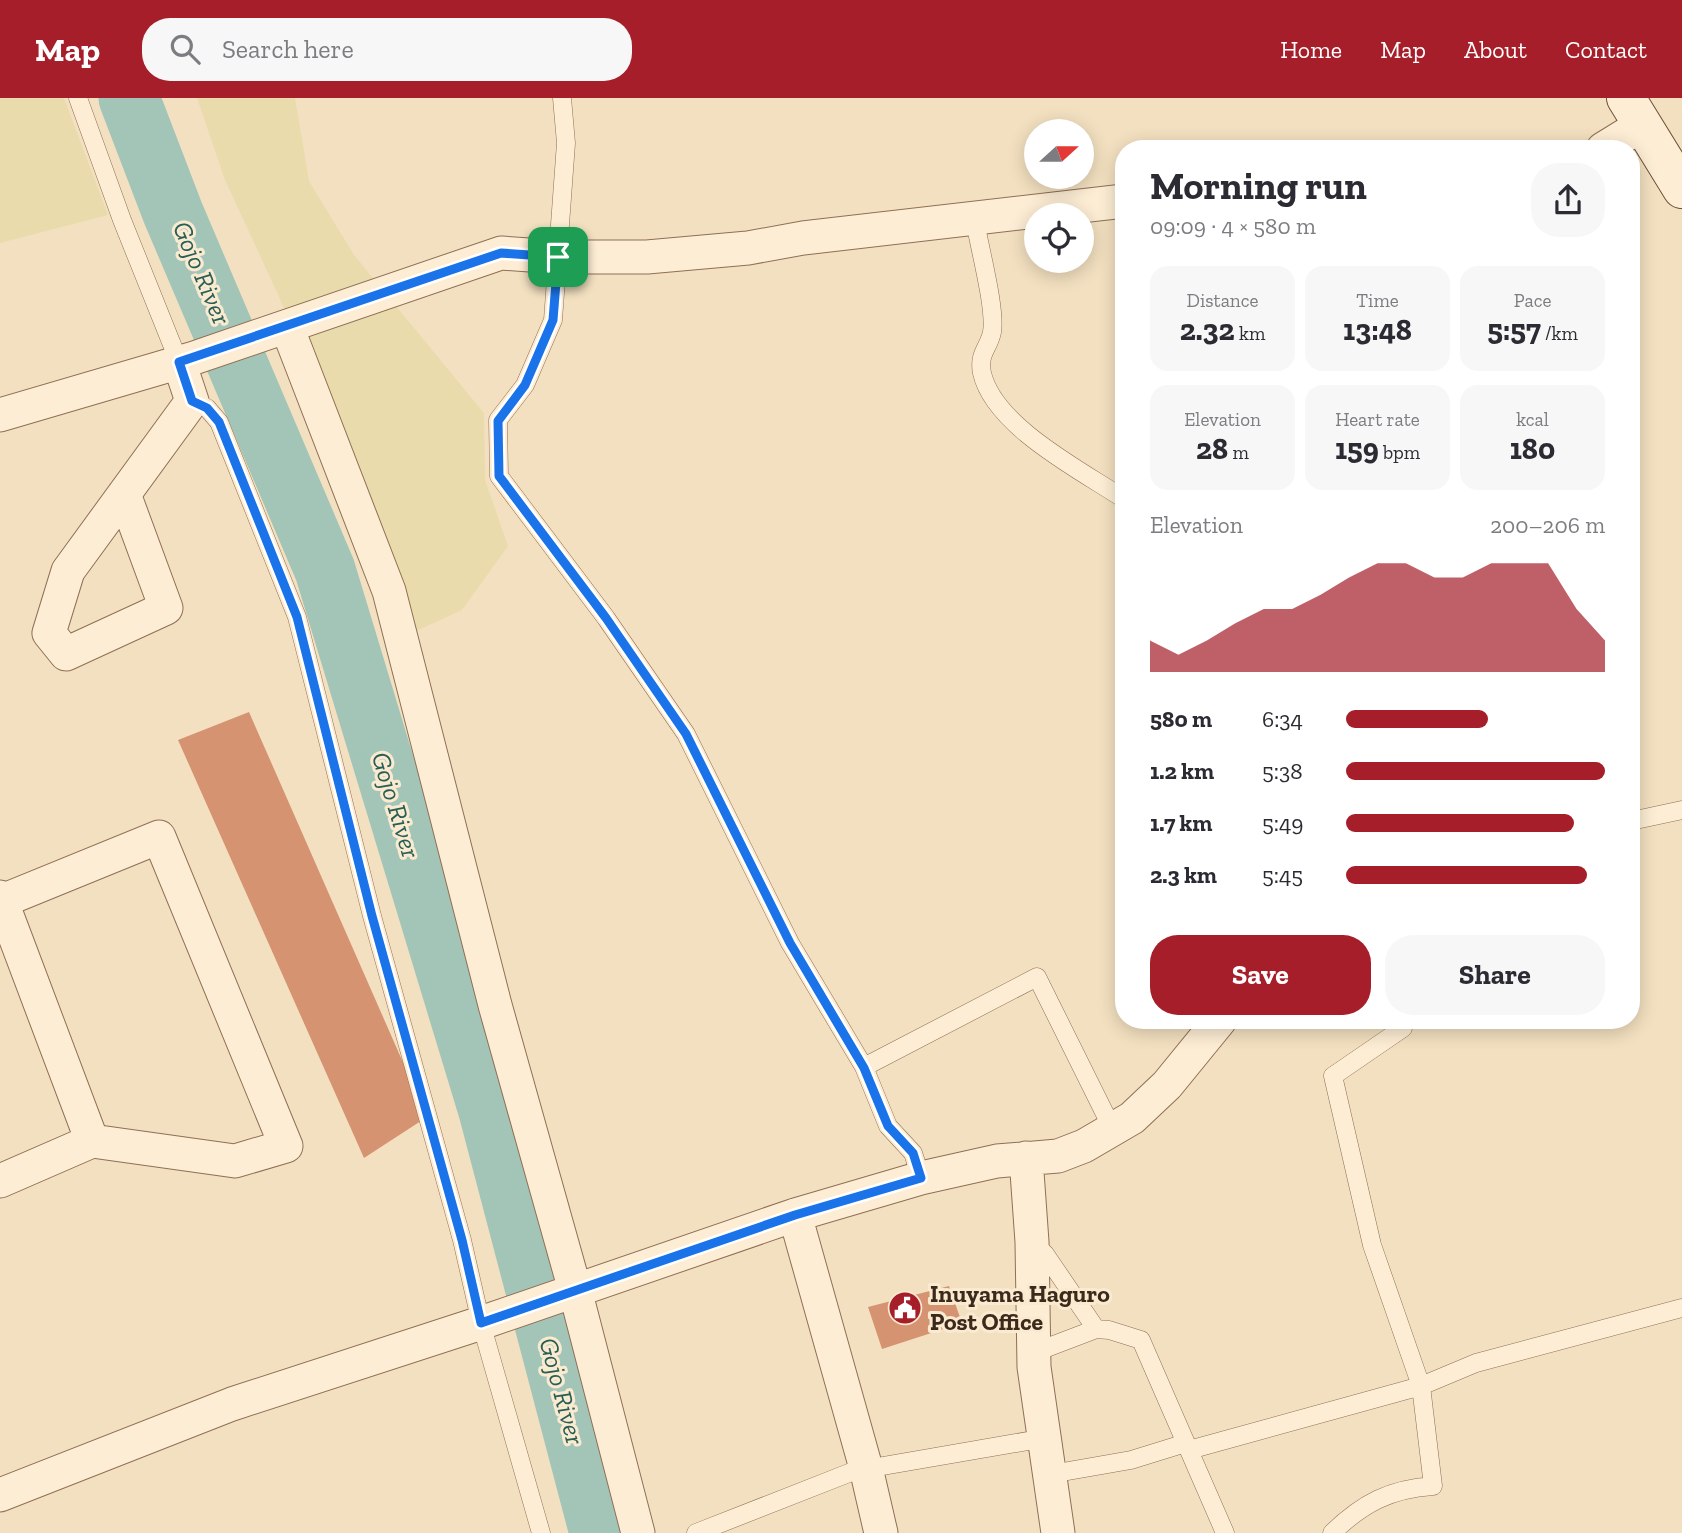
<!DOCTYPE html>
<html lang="en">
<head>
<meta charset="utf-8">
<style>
  :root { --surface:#fff; --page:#f7f7f7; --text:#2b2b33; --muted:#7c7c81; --accent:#a51e29 }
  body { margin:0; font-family:"Zilla Slab",serif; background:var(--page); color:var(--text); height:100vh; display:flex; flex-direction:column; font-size:26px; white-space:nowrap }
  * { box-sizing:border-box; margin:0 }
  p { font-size:23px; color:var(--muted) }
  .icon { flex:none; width:38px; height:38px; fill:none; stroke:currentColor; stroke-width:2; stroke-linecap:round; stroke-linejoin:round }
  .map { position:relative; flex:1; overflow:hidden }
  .details { position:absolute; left:1115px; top:42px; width:525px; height:889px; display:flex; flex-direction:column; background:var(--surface); border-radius:28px; box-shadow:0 4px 18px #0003 }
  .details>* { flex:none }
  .needle { width:46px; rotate:69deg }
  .fabs { position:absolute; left:1024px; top:21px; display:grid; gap:14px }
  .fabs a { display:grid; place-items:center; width:70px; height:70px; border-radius:50%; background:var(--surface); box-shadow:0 4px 18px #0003; font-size:35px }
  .pin { position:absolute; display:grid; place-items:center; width:60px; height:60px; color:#fff; margin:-30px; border-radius:14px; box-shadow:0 4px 10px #0006 }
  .round { display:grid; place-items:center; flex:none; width:74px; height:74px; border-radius:28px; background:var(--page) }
  .summary { display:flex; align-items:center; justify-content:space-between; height:119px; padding:0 35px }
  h1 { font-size:38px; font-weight:800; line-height:52px }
  .stats { display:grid; grid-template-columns:repeat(3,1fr); gap:10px; height:119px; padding:7px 35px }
  .stats div { display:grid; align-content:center; border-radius:18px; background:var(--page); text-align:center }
  .stats b { font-size:30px; font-weight:800 }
  .stats small { font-size:19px; font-weight:400 }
  .stats p { font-size:19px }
  .chart { height:196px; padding:14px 35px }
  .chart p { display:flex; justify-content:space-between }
  .chart svg { width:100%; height:126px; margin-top:7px; fill:var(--accent); opacity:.7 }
  .primary-button { display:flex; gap:14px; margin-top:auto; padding:14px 35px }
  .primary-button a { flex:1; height:80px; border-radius:28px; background:var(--accent); color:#fff; font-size:28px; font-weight:800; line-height:80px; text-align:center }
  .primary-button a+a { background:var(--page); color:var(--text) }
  ul { padding:0 35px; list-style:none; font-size:23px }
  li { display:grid; grid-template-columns:112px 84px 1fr; align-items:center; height:52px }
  li i { height:18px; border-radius:9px; background:var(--accent) }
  header { display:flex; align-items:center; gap:42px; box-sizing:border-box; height:98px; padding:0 35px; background:var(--accent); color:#fff }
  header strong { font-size:33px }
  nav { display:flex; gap:38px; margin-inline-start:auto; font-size:24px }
  .search { width:490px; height:63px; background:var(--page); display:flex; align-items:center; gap:18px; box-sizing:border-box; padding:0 24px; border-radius:28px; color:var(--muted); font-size:26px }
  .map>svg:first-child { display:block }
</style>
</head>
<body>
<header>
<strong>Map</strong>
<div class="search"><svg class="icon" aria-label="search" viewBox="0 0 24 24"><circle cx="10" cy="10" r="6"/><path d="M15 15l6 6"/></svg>Search here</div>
<nav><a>Home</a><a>Map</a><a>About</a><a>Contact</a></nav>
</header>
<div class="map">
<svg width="1682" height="1435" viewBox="0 0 1682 1435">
  <rect width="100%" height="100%" fill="#f3e0c0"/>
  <path fill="#eadbac" d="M0,0H64L108,117L0,145Z
    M197,0H295L309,83L354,157L484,315L485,382L508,448L462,512L414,534L304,253L225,82Z"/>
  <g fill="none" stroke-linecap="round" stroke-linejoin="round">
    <path stroke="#a3c5b8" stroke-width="61" d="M129,0L173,115L325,472L489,1013L600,1435"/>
  </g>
  <path fill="#d69371" d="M249,614L427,1019L364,1060L178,642Z
    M949,1188L962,1225L882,1251L868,1209Z"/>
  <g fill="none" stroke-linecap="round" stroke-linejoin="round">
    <defs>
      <path id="service" d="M78,0L122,122L179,264
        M562,0L566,45L553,222L525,287L498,322L499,378L606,520L686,636L790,845L864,969L888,1028L913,1055L921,1080
        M975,122C979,149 996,210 992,234C989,250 978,255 982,275C994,328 1080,372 1124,401
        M192,303L207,310L219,324L297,519L372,818L462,1142L481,1225L541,1435
        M1631,723L1682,712
        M864,969L1037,879L1113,1032
        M1032,1144L1045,1156L1096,1231L1109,1232L1141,1242L1225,1435
        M1033,1255L1096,1231
        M1189,1352L1421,1288L1476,1265L1682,1210
        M1051,1376L1131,1362L1186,1345
        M696,1435L854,1373L1045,1340
        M1332,1435C1363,1405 1390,1391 1433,1388L1421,1288L1372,1147L1333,978L1403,930L1395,922"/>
      <path id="minor" d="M1603,51L1642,27
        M287,229L389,493L495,907L575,1192L638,1435
        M0,317L194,260L501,155L558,159H647L748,150L803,140L1124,103
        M124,396L166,510L66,556L49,535L68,473L192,303L179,264
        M0,799L92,1043L235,1063L286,1048L159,739L2,803
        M1026,1060L1032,1144L1034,1269L1058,1435
        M0,1083L92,1043
        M795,1117L866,1370L881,1435
        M0,1397L232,1306L481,1225L795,1117L921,1080L997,1063L1058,1058L1084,1048L1132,1020L1167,987L1220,922"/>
      <path id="secondary" d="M1626,0L1682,91"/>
    </defs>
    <use href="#service" stroke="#8f6f55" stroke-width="19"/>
    <use href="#minor" stroke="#8f6f55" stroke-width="35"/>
    <use href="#secondary" stroke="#705039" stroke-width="40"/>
    <use href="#service" stroke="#fdedd4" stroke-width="18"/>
    <use href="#minor" stroke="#fdedd4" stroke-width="33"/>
    <use href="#secondary" stroke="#fdedd4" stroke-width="38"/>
  </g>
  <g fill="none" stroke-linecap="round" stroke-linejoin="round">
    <defs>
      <path id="route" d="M501,155L558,159L553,222L525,287L498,323L499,378L606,520L686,636L790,845L864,970L888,1028L913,1055L921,1080L795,1117L481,1225L462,1142L372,818L297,519L219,324L207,310L192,303L179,264Z"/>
    </defs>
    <use href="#route" stroke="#fff" stroke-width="14"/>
    <use href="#route" stroke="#1a73e8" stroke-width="9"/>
  </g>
  <defs>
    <symbol id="civic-disc" viewBox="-11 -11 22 22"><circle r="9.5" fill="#a51e29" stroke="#f9ead0"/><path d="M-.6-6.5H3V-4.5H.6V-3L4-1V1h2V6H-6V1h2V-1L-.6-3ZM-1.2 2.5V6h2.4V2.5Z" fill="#fff"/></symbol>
  </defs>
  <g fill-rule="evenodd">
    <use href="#civic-disc" x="886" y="1191" width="38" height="38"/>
  </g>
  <g text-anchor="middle" stroke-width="6" stroke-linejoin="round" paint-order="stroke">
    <g font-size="24" font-weight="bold" fill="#3c291c" stroke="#f9ead0" text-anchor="start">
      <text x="930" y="1204">Inuyama Haguro<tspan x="930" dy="28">Post Office</tspan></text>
    </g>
    <g font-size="26" font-style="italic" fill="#295e56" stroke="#f9ead0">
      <text transform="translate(202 175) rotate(67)" y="9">Gojo River</text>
      <text transform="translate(396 707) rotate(73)" y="9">Gojo River</text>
      <text transform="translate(562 1293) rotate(75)" y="9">Gojo River</text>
    </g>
  </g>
</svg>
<div class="fabs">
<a><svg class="needle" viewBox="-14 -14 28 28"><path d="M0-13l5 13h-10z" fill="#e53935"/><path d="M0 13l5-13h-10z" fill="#7c7c81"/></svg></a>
<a><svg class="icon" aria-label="locate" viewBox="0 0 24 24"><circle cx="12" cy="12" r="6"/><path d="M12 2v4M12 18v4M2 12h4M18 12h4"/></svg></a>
</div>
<div class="pin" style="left:558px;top:159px;background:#1e9e55"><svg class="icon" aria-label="arrive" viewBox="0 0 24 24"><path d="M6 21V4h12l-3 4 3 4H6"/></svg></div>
<section class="details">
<div class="summary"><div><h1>Morning run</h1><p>09:09 · 4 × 580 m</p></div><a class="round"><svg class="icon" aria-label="share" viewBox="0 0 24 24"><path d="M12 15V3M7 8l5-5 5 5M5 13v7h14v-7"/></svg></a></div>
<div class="stats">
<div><p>Distance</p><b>2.32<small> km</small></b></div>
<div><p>Time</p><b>13:48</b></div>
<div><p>Pace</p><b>5:57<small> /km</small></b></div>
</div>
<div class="stats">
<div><p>Elevation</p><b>28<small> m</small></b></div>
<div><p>Heart rate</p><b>159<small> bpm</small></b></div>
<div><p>kcal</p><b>180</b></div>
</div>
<div class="chart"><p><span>Elevation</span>200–206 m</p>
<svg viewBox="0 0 160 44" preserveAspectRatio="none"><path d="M0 44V33L10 38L20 33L30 27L40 22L50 22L60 17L70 11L80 6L90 6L100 11L110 11L120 6L130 6L140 6L150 22L160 33V44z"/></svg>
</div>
<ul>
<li><b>580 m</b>6:34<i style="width:55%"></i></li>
<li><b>1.2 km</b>5:38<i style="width:100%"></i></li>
<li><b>1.7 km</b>5:49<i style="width:88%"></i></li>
<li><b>2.3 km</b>5:45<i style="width:93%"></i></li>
</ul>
<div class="primary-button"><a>Save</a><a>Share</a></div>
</section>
</div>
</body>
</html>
